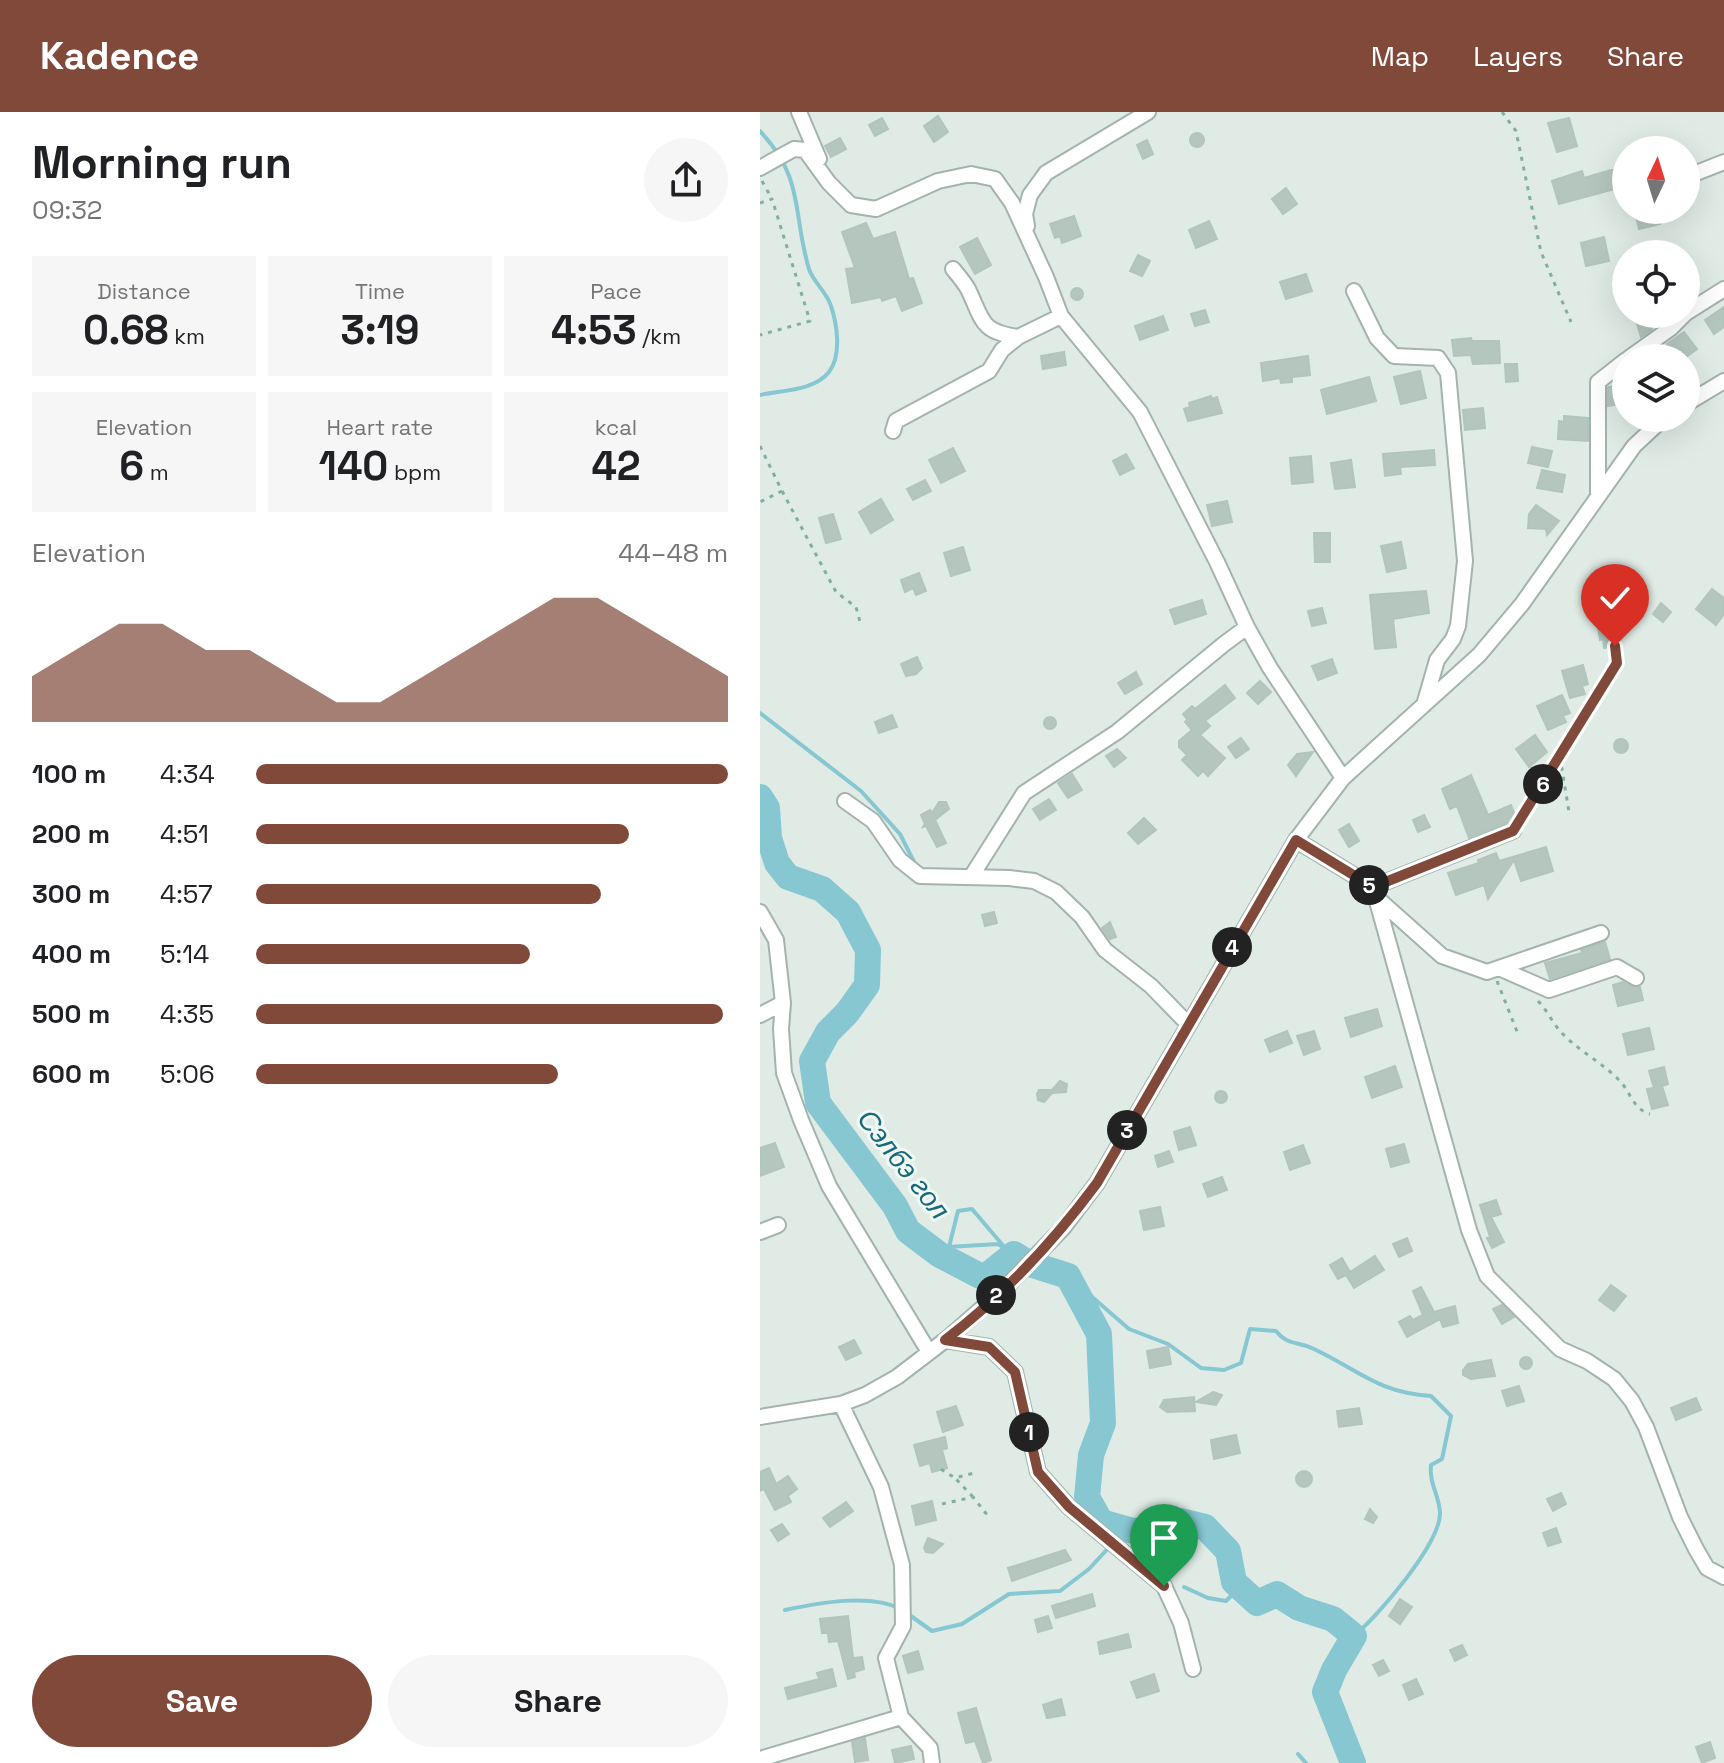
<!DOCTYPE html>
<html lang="en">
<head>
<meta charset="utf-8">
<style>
  :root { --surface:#fff; --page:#f6f6f6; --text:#202124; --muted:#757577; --accent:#80493a }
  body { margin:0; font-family:"Space Grotesk",sans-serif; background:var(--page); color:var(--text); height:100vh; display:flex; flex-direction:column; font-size:30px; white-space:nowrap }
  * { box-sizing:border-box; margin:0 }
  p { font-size:26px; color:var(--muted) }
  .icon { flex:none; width:44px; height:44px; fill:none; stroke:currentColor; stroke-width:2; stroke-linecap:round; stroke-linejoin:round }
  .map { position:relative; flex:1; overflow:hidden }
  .panel { display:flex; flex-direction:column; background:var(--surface); width:760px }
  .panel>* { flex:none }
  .needle { width:52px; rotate:4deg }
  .fabs { position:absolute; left:852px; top:24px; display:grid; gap:16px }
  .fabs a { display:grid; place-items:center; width:88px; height:88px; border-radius:50%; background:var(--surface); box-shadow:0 8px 32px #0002; font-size:40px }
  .pin { position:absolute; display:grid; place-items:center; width:68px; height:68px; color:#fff; margin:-82px -34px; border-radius:50% 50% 50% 0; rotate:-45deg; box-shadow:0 0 8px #0007 }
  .pin .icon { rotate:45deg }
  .km { position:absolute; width:40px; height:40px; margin:-20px; border-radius:50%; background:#222; color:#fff; font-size:22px; line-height:40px; text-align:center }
  .round { display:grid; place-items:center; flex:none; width:84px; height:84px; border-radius:42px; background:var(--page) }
  .headline { display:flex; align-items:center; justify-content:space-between; height:136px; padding:0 32px }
  h1 { font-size:44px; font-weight:800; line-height:60px }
  .metrics { display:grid; grid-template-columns:repeat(3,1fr); gap:12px; height:136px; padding:8px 32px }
  .metrics div { display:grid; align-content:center; border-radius:0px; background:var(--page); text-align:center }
  .metrics b { font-size:40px; font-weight:800 }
  .metrics small { font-size:22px; font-weight:400 }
  .metrics p { font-size:22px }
  .chart { height:224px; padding:16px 32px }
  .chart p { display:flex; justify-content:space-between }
  .chart svg { width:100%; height:144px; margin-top:8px; fill:var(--accent); opacity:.7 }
  .button { display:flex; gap:16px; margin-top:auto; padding:16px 32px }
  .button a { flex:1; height:92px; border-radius:48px; background:var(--accent); color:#fff; font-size:32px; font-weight:800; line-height:92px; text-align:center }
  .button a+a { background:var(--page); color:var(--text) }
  ul { padding:0 32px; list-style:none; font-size:26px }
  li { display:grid; grid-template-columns:128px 96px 1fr; align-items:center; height:60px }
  li i { height:20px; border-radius:10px; background:var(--accent) }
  header { display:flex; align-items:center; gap:48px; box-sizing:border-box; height:112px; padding:0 40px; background:var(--accent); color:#fff }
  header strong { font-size:38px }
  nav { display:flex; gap:44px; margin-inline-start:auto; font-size:28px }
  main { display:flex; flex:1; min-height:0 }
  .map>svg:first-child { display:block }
</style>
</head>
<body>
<header>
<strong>Kadence</strong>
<nav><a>Map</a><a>Layers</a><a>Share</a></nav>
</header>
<main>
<section class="panel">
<div class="headline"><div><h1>Morning run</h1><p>09:32</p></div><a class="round"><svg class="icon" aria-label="share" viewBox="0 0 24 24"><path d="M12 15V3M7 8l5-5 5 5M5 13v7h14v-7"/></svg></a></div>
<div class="metrics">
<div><p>Distance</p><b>0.68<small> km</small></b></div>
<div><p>Time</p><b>3:19</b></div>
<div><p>Pace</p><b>4:53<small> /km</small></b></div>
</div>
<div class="metrics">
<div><p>Elevation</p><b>6<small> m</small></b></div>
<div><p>Heart rate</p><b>140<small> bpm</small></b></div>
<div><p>kcal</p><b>42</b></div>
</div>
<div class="chart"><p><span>Elevation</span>44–48 m</p>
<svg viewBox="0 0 160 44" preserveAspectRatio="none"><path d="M0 44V30L10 22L20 14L30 14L40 22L50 22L60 30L70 38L80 38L90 30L100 22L110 14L120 6L130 6L140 14L150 22L160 30V44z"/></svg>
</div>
<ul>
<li><b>100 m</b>4:34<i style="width:100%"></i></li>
<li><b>200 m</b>4:51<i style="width:79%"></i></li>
<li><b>300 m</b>4:57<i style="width:73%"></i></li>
<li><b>400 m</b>5:14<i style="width:58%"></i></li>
<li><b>500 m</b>4:35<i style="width:99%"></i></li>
<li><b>600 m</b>5:06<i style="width:64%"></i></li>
</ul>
<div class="button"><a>Save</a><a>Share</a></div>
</section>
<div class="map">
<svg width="964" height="1651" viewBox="0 0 964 1651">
  <rect width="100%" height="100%" fill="#e0ebe6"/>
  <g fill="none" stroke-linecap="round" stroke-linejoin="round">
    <path stroke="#86c7d2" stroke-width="4" d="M0,19C45,67 32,100 49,157C53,170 67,180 71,194C77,212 82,243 69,260C54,279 22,278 0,283
      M0,601L101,679L140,722L156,754
      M189,1135L198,1099L212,1097L246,1137
      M171,1136L238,1132L254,1142
      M308,1164L369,1217L408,1232L441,1256L464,1258L481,1251L490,1217L516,1219C528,1234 538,1229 554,1237C600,1259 617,1280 671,1284L691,1304L682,1347L671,1353C669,1373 680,1384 680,1402C679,1433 618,1504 594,1524
      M424,1475L448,1486L466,1489L480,1475
      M25,1498C58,1491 110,1481 141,1497
      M148,1502L172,1519L202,1512L249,1482L300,1479L329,1457L353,1431L373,1419
      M538,1642L546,1651"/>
    <path stroke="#86c7d2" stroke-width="26" d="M0,685L7,696L9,726L17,751L28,765L62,777L88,800L108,838L107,873L87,901L68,920L52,949L58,991L135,1094L148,1119L180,1143L224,1166L254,1142L270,1152L308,1164L339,1222L343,1311L331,1343L327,1385L341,1410L373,1419L401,1418L420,1409L445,1415L468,1439L474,1470L497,1491L517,1482L539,1496L573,1507L594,1524L574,1558L565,1580L593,1651"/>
  </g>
  <path fill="#b5c6bf" stroke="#b2c5bd" stroke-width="2" d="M178,4L188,20L174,30L164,14Z
    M122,6L128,17L115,24L109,13Z
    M809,6L817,34L797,40L788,11Z
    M430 28a7 7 0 1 1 14 0a7 7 0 1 1-14 0Z
    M80,26L86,37L71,45L65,34Z
    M387,28L393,42L383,47L377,33Z
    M851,58H866V74L799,92L792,69L822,59L824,66Z
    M526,76L537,92L523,102L512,87Z
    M886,98H897L900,112L879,117L875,101Z
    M314,104L321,124L302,131L300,124L295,126L290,112Z
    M449,109L457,127L436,136L429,118Z
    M106,111L113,127L135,120L149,167L153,166L162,191L142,199L136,184L122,189L121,185L92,191L86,157L95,156L82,120Z
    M844,125L849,149L826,154L821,131Z
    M217,126L231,153L215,162L200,135Z
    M378,143L390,149L382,164L370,159Z
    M546,162L552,179L526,187L520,170Z
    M311 182a6 6 0 1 1 12 0a6 6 0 1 1-12 0Z
    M964,195V215L954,222L945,208Z
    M445,198L449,210L435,214L431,202Z
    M874,202H888L892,217L881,225Z
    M403,204L408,218L380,228L375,214Z
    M924,220L937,237L926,245L921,237L914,242L907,232Z
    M711,226L712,229H739L740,251L713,252L711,243L694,244L692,228Z
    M304,240L306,253L283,257L281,244Z
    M548,244L550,263L532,265V270L521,271L520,266L503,269L501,251Z
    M745,252H757L758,269L746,270Z
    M660,259L666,286L641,292L634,265Z
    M609,265L616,289L567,302L561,278Z
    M866,272V291L848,294V275Z
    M451,284L452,287L457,285L462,301L428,309L424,297L430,295L429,291Z
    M723,296L725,316L705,318L703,298Z
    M804,304L828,306V329L798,327L799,309L804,310Z
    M772,335L792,339L788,355L768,351Z
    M193,336L205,359L181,371L169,348Z
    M674,338L675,353L640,355L641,362L625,364L623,342Z
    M366,342L374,356L360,363L353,349Z
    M551,344L553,370L532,372L530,346Z
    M591,348L595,375L575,377L571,351Z
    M782,358L805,363L802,380L777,376Z
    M165,368L171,379L153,388L147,377Z
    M121,387L133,408L111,421L99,400Z
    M467,389L472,410L452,414L447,393Z
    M776,393L799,409L787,423L786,417L768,416L769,402Z
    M73,402L81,427L66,431L59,406Z
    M554,421H570V450H555Z
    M641,430L646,456L627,460L621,434Z
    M203,435L210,458L191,464L184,441Z
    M159,461L166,479L156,483L153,476L145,480L141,468Z
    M952,477L964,486V502L956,513L936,497Z
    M666,479L669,501L633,507L636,535L615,537L610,483Z
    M442,488L446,502L415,512L410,498Z
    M901,491L911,500L903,510L893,502Z
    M562,496L566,511L552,514L548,499Z
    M857,507L861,533L844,536L843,527L840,528L837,510Z
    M157,545L162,556L156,562L146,564L141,552Z
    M572,547L577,561L558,568L552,554Z
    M823,553L828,572L822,574L825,582L810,586L802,559Z
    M376,560L382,572L365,582L358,571Z
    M500,569L511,580L498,592L487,581Z
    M465,573L475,586L445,609L450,614L440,623L465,646L448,664L443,659L438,664L422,648L427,643L419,635V629L432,618L425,610L427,607L423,602L432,594L435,597Z
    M802,583L810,601L803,604L806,610L788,618L777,594Z
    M132,603L137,615L119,621L115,610Z
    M284 611a6 6 0 1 1 12 0a6 6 0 1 1-12 0Z
    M775,623L787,640L769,655L756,637Z
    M481,626L489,637L476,646L468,635Z
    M854 634a7 7 0 1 1 14 0a7 7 0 1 1-14 0Z
    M357,637L366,646L354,655L346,644Z
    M553,640L536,664L528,653L537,642Z
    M312,662L322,678L308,686L298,671Z
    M711,663L728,703L751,693L757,707L709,726L697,694L690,697L682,677Z
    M289,687L296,698L280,708L273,697Z
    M179,690H186L189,697L175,708L186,731L177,735L166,714L163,715L165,712L161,703L170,698L172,701Z
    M664,703L670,715L658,720L653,708Z
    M384,706L396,718L378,732L368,721Z
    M589,712L599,729L589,735L579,718Z
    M786,735L793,759L761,769L754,748L728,787L724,773L696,783L688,761L719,751L718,748L736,741L739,749Z
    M234,800L237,811L225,814L222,803Z
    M350,810L356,825L350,827L342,816Z
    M845,830L850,847L790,867L785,851L822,841L821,838Z
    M863,870L872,875H880L883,888L858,894L853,873Z
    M617,897L622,914L591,925L585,906Z
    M889,916L894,937L868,943L863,922Z
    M527,919L532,931L510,940L505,928Z
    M554,919L560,937L544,943L537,924Z
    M635,954L642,975L612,986L605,965Z
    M904,955L908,972L902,974L908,993L892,997L887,977L894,976L889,959Z
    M300,969L307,972L306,980L292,981L284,990L278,988L277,982L279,978H292Z
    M455 985a6 6 0 1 1 12 0a6 6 0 1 1-12 0Z
    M430,1015L436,1033L419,1038L414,1020Z
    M15,1031L24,1055L0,1064V1036Z
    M644,1032L649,1050L631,1055L626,1037Z
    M543,1033L550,1051L530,1058L524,1040Z
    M409,1039L413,1050L398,1055L395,1044Z
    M462,1065L467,1078L448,1085L443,1072Z
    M736,1088L741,1102L731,1105L744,1130L732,1136L727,1126L730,1125L720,1093Z
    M400,1095L404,1114L384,1118L380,1099Z
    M647,1126L652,1139L639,1145L633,1132Z
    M615,1144L624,1158L594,1176L586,1163L578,1167L570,1153L582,1146L590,1160Z
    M851,1173L866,1184L854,1199L839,1188Z
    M661,1175L674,1200L695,1194L698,1211L683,1215L680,1207L647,1225L639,1210L650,1204L653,1208L663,1203L653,1179Z
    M742,1193L754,1205L742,1212L733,1197Z
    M94,1228L101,1241L86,1248L79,1235Z
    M408,1235L411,1252L390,1256L387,1239Z
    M760 1251a6 6 0 1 1 12 0a6 6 0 1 1-12 0Z
    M731,1248L735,1264L711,1267L703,1263V1258L708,1252Z
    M759,1274L764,1289L747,1294L742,1279Z
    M453,1280L462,1283L456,1293L436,1290Z
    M434,1285L435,1299L407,1300L400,1295L404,1288Z
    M936,1286L941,1298L916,1308L911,1296Z
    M196,1294L203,1313L183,1320L177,1300Z
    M599,1296L602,1312L579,1315L577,1299Z
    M476,1323L480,1341L454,1347L451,1328Z
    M185,1325L187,1336L182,1338L187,1356L172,1360L170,1351L160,1354L154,1333Z
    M9,1356L16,1372L28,1364L37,1377L28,1384L31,1390L15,1398L4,1377L0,1379V1360Z
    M536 1367a8 8 0 1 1 16 0a8 8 0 1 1-16 0Z
    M801,1381L806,1392L793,1399L787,1387Z
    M172,1389L176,1408L156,1413L152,1394Z
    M86,1390L93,1399L70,1415L63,1406Z
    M610,1397L617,1405L613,1411L605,1407Z
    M22,1412L29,1422L18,1429L11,1418Z
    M796,1416L801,1430L788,1434L783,1421Z
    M168,1426L183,1432L173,1441L166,1440L164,1436Z
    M305,1438L311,1448L252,1469L248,1456Z
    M332,1482L335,1494L296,1506L292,1494Z
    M640,1487L652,1495L640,1512L629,1504Z
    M88,1504L93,1546L102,1545L104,1557L94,1560L95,1565L88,1567L78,1529L69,1530L68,1521H62L60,1507Z
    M288,1504L292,1516L278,1520L275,1508Z
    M368,1522L371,1535L340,1542L338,1530Z
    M702,1533L707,1543L695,1549L690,1538Z
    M158,1539L163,1557L148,1561L143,1544Z
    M623,1548L629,1559L619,1564L613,1553Z
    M72,1557L76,1574L28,1587L25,1576L59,1567L57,1561Z
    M394,1562L399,1579L377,1586L371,1570Z
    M656,1567L663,1582L649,1588L643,1573Z
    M301,1587L305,1603L287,1606L283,1593Z
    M216,1596L231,1648L223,1651L215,1629L206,1631L198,1601Z
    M105,1626L108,1648L95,1650L92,1630Z
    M950,1630L955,1646L942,1651L936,1635Z
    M151,1634L154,1647L135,1651L132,1638Z"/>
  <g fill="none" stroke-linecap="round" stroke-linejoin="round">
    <defs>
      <path id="minor" d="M39,0L59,47
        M0,56L34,37L45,38L69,71L91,93L116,97L178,69L211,62L235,67L252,91L286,165L301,204L380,300L457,450L487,515L510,556L583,666
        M926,65L964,50
        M267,114L265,102L270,83L286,61L388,0
        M193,157C198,163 204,170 208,177C223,208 220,220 258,225
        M594,179L617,226L634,244L678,246L688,261L705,449L698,514L693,527L677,548L664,593
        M926,201L964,177
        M869,246L911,216L925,202
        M926,292L964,269
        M133,319L136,309L229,259L242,238L258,225L301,204
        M838,381V270L866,248
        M85,689L113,709L140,748L160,764L249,766L274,769L296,780L322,805L345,838L391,874L428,912
        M536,728L613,775L709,1118L727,1164L800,1237L827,1249L854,1267L872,1289L886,1315L920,1405L936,1437L947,1456L964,1465
        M211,765L264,681L357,620L464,532L487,515
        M613,775L753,719
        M617,786L682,844L727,860L841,821
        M0,800L16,828L23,891L0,903
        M739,856L789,878L857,855L876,866
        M23,891L21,917L24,961L41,1008L69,1074L169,1240
        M0,1120L18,1113
        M185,1228L229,1235L255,1260L278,1360L309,1395L404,1474L421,1511L433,1557
        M81,1292L121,1375L142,1453L143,1514L126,1546L141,1605L170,1636L172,1651
        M0,1305L81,1292L105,1283L137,1265L188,1226L243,1178L303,1116L337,1071L536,728L583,666L719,543L762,492L874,334L904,306
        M0,1647L141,1605"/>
    </defs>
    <use href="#minor" stroke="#a3b3ad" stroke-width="18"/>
    <path stroke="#7fb0a0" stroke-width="3" stroke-dasharray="4 6" stroke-linecap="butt" d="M742,0L756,19L781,140L811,210
      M2,69L12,87
      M0,91L12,87L50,209L0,223
      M0,334L22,379L0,390
      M22,379L76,480L96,495L100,510
      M800,645L809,700
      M760,709L857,551L855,534
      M737,869L758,922
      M778,889C787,898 792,910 800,919C817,938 840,949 858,967C870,978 873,998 890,1002
      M181,1357L195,1366
      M213,1385L195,1366L214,1361
      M182,1392L213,1385L228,1404"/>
    <use href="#minor" stroke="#fff" stroke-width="14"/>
  </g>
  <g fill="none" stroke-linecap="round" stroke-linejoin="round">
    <defs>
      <path id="route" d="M404,1474L309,1395L278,1360L255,1260L229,1235L185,1228C243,1184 294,1129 337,1071L536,728L613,775L753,719L857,551L855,534"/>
    </defs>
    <use href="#route" stroke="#fff" stroke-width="16"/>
    <use href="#route" stroke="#80493a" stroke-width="10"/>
  </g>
  <g text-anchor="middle" stroke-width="6" stroke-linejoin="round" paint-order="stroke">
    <g font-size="28" font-style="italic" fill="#196979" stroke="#f0f8f4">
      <text transform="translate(144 1052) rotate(52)" y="10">Сэлбэ гол</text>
    </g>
  </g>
</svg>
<div class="fabs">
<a><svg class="needle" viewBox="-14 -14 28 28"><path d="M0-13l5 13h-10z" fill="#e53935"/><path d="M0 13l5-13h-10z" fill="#757577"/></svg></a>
<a><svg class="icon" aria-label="locate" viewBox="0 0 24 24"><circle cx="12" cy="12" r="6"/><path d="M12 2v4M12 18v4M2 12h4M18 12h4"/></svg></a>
<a><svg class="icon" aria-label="layers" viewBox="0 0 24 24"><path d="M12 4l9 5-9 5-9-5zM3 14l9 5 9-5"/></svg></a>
</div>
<div class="pin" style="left:404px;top:1474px;background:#1e9e55"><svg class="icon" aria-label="arrive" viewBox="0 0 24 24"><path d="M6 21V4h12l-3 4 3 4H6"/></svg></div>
<div class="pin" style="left:855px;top:534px;background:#d93025"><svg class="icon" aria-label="check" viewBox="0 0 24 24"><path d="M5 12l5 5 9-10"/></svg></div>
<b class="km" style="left:269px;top:1320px">1</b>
<b class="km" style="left:236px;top:1183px">2</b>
<b class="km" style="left:367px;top:1018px">3</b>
<b class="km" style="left:472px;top:835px">4</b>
<b class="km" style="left:609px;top:773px">5</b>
<b class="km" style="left:783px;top:672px">6</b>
</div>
</main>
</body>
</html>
